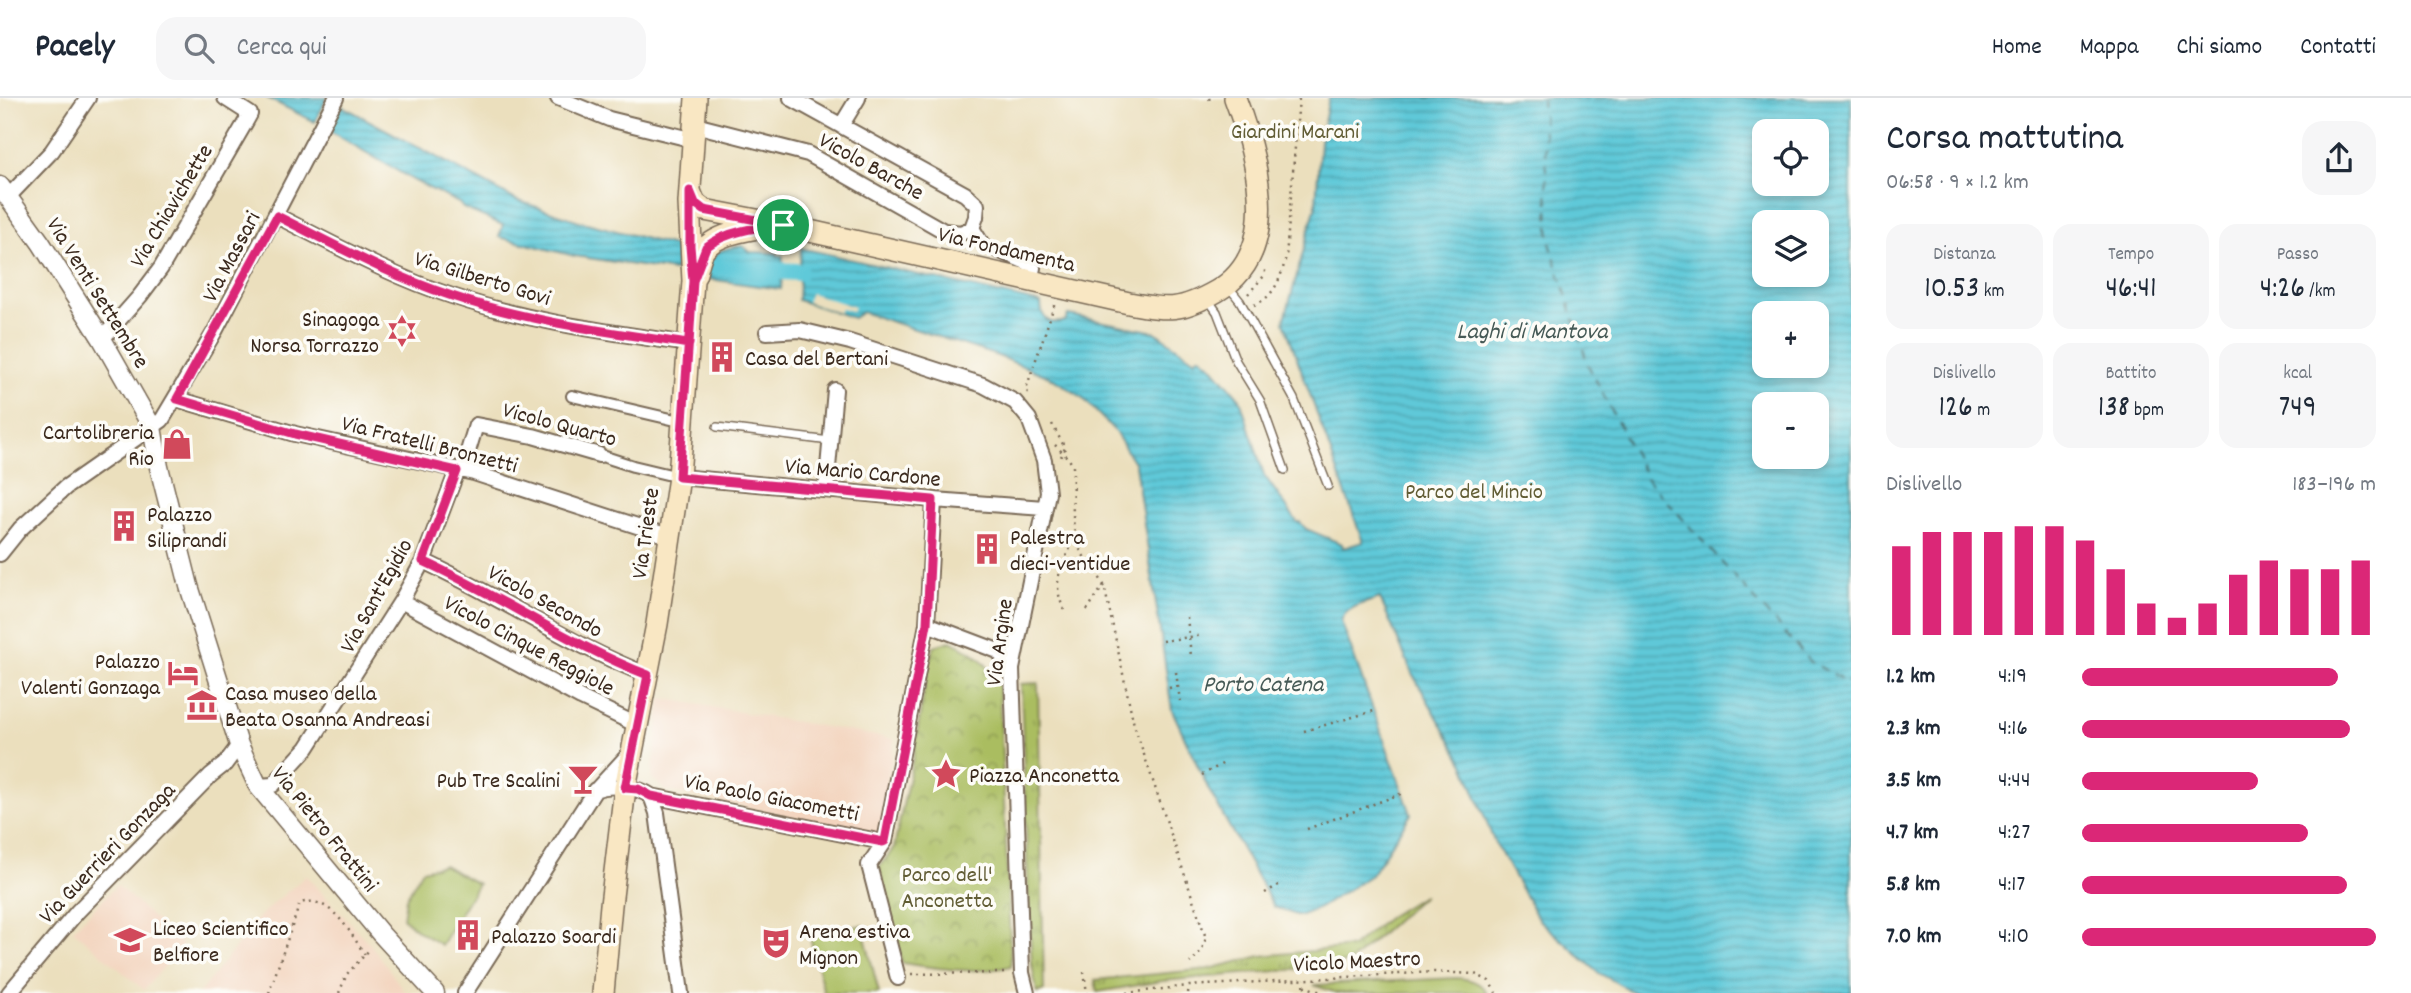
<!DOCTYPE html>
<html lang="it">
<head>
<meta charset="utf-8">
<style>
  :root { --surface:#fff; --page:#f6f6f7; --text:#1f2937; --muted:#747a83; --line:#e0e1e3; --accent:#db2777 }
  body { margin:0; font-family:Dekko,sans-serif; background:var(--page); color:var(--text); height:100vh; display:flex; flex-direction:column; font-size:26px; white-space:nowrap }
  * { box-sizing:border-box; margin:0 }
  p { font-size:23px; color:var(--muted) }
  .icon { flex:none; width:38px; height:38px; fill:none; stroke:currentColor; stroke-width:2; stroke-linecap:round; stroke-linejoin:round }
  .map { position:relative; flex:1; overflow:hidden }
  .sheet { display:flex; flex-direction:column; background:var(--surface); width:560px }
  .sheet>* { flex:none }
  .buttons { position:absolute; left:1752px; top:21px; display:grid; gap:14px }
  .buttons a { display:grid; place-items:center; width:77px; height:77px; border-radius:14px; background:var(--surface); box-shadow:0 4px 10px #0003; font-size:35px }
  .pin { position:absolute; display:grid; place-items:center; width:60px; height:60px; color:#fff; margin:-30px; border:4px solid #fff; border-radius:50%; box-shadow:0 2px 7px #0007 }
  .round { display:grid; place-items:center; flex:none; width:74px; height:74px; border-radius:21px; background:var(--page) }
  .headline { display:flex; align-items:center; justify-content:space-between; height:119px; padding:0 35px }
  h1 { font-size:38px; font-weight:600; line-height:52px }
  .metrics { display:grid; grid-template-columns:repeat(3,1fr); gap:10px; height:119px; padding:7px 35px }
  .metrics div { display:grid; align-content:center; border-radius:18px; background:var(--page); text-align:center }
  .metrics b { font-size:30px; font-weight:600 }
  .metrics small { font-size:19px; font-weight:400 }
  .metrics p { font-size:19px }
  .chart { height:196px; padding:14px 35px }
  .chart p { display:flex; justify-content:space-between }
  .chart svg { width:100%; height:126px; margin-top:7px; stroke:var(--accent); stroke-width:6 }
  ul { padding:0 35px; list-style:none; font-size:23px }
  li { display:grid; grid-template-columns:112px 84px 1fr; align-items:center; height:52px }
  li i { height:18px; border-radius:9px; background:var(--accent) }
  header { display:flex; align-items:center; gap:42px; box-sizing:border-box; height:98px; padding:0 35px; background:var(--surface); border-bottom:2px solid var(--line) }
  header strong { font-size:33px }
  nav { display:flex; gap:38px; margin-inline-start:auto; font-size:24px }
  .search { width:490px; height:63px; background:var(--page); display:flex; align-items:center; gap:18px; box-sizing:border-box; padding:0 24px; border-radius:21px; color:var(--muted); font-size:26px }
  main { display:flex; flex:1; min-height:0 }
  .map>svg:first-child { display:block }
</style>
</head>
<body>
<header>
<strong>Pacely</strong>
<div class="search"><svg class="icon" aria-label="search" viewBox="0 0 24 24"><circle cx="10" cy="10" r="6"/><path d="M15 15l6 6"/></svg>Cerca qui</div>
<nav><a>Home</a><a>Mappa</a><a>Chi siamo</a><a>Contatti</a></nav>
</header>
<main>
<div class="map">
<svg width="1851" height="895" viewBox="0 0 1851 895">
  <defs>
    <pattern id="grass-tufts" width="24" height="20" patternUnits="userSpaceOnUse" patternTransform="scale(1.75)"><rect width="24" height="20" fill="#aabd61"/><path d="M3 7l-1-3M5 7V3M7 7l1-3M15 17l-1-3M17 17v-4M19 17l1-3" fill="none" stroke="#8c9a4f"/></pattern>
    <pattern id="park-crowns" width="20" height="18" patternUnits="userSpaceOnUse" patternTransform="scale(1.75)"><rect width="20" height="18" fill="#aabd61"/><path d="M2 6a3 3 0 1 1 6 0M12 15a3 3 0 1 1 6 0" fill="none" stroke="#8c9a4f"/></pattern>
    <pattern id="water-rules" width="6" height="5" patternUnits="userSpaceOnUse" patternTransform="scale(1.75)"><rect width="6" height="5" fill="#5fc9d9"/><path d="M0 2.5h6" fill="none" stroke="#50a3af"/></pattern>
  </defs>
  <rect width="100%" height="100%" fill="#fdfcf7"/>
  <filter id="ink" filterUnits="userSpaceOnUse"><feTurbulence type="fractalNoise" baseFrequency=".0143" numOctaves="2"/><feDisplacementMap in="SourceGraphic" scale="14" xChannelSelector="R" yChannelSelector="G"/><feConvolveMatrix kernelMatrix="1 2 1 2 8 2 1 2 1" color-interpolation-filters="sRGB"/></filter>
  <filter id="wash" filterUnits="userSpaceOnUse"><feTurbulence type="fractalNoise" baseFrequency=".00686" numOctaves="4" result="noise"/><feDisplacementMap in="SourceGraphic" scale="28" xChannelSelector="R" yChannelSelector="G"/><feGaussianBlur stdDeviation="1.57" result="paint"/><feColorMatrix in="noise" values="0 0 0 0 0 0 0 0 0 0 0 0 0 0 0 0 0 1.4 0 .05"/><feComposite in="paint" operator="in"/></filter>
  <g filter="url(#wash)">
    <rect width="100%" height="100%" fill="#ebdfbd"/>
    <path fill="#f3d4be" d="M661,600L894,641L880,737L664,692L652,679Z
      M306,778L370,846L406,895H199L245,838L243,835L267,811Z
      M117,787L183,847L144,892L73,832Z"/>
    <path fill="url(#grass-tufts)" stroke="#727440" stroke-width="2" d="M1038,585L1044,892L1037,895L1032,867L1029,817L1021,586Z
      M1424,797L1350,864L1323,869L1162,883L1097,894L1095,882L1209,871L1261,858L1352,849L1390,818Z"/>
    <path fill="url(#park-crowns)" stroke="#727440" stroke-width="2" d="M950,543C975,554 987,563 999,588L1011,868C977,877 937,870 902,865L879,769L894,750L913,660L929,563L934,548Z"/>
    <path fill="#aabd61" stroke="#727440" stroke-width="2" d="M443,767L478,786L441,847L418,833L403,820L406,800L422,772Z
      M862,827L879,895H824L810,839Z
      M1456,880C1469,881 1480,883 1487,895H1336L1314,887Z"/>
    <path fill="url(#water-rules)" stroke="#4d7a7c" stroke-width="2" fill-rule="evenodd" d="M267,0H327L315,24Z
      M1329,0H1851V895H1635L1599,875L1539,822L1494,743L1464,666L1412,575L1380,500C1367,505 1345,508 1341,523L1411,716L1371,777L1319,810L1299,818L1274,809L1209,692L1172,612L1135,366L1114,332L1082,299L1050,279L998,258L862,214L853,220L798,202L801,150L1041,205C1041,221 1049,228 1065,223L1068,217L1155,234L1195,262L1199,258L1211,267L1240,301L1264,377L1298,425L1300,424L1306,431L1342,446L1343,450L1363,444L1284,224L1316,107L1320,44ZM1764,33H1816V86H1764ZM1764,124H1816V177H1764ZM1764,215H1816V268H1764ZM1764,306H1816V359H1764Z
      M342,8L516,102L579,123L677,149L675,173L575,158L499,139L503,127L463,110L459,105L415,83L328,32Z
      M743,148L750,154L777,155V157L783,158L781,191L708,181C710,154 718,150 743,148Z"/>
    <path fill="#ebdfbd" d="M811,195L854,209L852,213L841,210L839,215L807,204Z"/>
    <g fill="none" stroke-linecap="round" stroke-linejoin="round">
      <path stroke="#5fc9d9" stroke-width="18" d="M709,169L799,174"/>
      <path stroke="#465a56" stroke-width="2" stroke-dasharray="9 7" stroke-linecap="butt" d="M1542,0L1550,145L1588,267L1647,381L1811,564L1851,586"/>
    </g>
  </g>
  <g filter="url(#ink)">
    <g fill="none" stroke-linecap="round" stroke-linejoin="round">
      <defs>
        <path id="service" d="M1228,188L1240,203L1294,301L1328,388
          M1207,200L1217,214L1236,263L1260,302L1285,372
          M717,329L830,343"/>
        <path id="pedestrian" d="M973,128L986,149L1035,170L1031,187
          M572,298L684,324
          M599,357L633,368L679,379"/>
        <path id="minor" d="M558,0L609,21L694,42
          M695,27L808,56L944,133L961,135L972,130L976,119L977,107L965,96L791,0
          M841,28L858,0
          M8,99L52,53L88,0
          M277,118C335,147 391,178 452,198C529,224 609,234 689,246
          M767,234L800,232L850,244L983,287L1015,304L1029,321L1044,362L1048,395L1012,571L1022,875L1027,895
          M102,241L140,198L161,170L245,25L250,16L225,0
          M177,301L295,336L474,375L671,439
          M462,373L476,327L533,338L599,357
          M679,379L934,402L1044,410
          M826,392L835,292
          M0,456L20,431L66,389L162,322L215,233L336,0
          M423,463C500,498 569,547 648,577
          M401,503L581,600L637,627
          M927,526L998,553L1012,571
          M258,688L273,687L307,650L401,503L423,463L457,373
          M598,690L630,655
          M651,698L883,744
          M898,880L869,767L885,743L927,526L934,402
          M9,895L77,814L211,677L225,666L239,647
          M465,895L595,692C610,685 638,689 651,698L657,715L681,895"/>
        <path id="tertiary" d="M0,88L41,145L102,241L152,329L159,369L189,488L239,647L258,688L381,836L435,895"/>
        <path id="secondary" d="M690,93L695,105L704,112L767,124
          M695,178C698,170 699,159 704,152C716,134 762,129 783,127L1129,205C1169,212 1180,214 1217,193C1284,154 1257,58 1235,0
          M603,895L611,807L625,690L657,526L679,379L693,183L689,105L696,0"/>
      </defs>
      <use href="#service" stroke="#796956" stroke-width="10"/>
      <use href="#pedestrian" stroke="#796956" stroke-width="14"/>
      <use href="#minor" stroke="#796956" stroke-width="18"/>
      <use href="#tertiary" stroke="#796956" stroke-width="21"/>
      <use href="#secondary" stroke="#796956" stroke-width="24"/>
      <path stroke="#796956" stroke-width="2.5" stroke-dasharray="2 5" stroke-linecap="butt" d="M1209,0L1211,5
        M1248,196L1264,178L1266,168
        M1254,207C1275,199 1281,179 1286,159L1299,0
        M1028,295L1026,291L1055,205
        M1052,326L1065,350L1060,361
        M1055,347L1069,361L1073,368C1073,387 1071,430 1077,445C1083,461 1096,472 1104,487L1134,627L1206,840L1201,854L1190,865
        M1064,512C1051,482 1061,468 1075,441
        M1087,512L1104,487
        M1187,519L1191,558
        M1162,543L1203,537
        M1176,574L1180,603
        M1169,590L1178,588
        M1304,633L1374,613
        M1202,677L1224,665
        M1307,731L1403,695
        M1265,795L1282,785
        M1084,874L1087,895
        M911,876L1006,875
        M1304,888L1324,895
        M269,895L300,805C331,796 351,836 365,857
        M339,895L347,876L371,850
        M1126,895L1189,888L1434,874L1475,876L1489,883L1496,895
        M1188,895L1189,888
        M1303,895L1305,881"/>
      <use href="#service" stroke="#fff" stroke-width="7"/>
      <use href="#pedestrian" stroke="#fff" stroke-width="10"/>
      <use href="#minor" stroke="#fff" stroke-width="14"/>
      <use href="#tertiary" stroke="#fff" stroke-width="18"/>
      <use href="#secondary" stroke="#f9e7c3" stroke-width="21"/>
    </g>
  </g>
  <g fill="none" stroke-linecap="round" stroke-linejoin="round" filter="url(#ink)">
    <defs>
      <path id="route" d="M783,127C757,129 726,133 706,149L693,183L689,246C609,234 529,224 452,198C391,178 335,147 277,118L177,301L295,336L457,373L423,463C500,498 569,546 648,577L625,690L638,691L651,698L883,744L885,743L927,526L933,402L679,379L693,183L690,148V93L695,105L704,112L783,127"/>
    </defs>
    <use href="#route" stroke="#fff" stroke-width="14"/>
    <use href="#route" stroke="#db2777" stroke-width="9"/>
  </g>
  <defs>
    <symbol id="synagogue-bare" viewBox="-9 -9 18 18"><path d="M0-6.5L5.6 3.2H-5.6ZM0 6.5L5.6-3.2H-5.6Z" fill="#d1495b" stroke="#fdfcf7" stroke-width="2.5" paint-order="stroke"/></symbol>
    <symbol id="building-bare" viewBox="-9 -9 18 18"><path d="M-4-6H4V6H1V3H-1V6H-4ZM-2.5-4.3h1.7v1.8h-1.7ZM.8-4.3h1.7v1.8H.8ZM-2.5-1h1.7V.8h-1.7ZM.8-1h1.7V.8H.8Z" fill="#d1495b" stroke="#fdfcf7" stroke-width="2.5" paint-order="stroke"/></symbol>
    <symbol id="shop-bare" viewBox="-9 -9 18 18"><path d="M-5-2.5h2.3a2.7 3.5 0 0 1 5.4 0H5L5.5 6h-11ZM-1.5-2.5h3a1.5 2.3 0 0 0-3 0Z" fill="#d1495b" stroke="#fdfcf7" stroke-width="2.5" paint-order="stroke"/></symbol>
    <symbol id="hotel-bare" viewBox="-9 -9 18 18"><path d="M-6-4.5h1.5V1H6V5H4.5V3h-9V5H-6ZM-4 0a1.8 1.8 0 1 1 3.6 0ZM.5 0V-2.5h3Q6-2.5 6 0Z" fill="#d1495b" stroke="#fdfcf7" stroke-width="2.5" paint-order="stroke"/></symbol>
    <symbol id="museum-bare" viewBox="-9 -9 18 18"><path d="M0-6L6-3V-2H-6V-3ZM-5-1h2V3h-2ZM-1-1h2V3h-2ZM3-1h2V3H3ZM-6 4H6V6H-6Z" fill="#d1495b" stroke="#fdfcf7" stroke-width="2.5" paint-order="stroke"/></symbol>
    <symbol id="sight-bare" viewBox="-9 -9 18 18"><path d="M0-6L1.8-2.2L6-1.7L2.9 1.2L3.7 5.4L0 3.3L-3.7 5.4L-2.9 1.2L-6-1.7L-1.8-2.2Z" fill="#d1495b" stroke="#fdfcf7" stroke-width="2.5" paint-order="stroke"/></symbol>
    <symbol id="bar-bare" viewBox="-9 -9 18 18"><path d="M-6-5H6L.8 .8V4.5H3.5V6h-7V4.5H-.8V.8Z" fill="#d1495b" stroke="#fdfcf7" stroke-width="2.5" paint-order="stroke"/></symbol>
    <symbol id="school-bare" viewBox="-9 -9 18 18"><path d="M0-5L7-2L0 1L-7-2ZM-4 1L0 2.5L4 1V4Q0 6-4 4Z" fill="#d1495b" stroke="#fdfcf7" stroke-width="2.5" paint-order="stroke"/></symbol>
    <symbol id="theatre-bare" viewBox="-9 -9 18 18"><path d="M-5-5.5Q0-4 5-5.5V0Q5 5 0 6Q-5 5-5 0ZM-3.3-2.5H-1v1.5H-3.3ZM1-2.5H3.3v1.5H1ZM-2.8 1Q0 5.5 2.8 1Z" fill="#d1495b" stroke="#fdfcf7" stroke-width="2.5" paint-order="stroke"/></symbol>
  </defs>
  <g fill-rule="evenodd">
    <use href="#synagogue-bare" x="380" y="211" width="44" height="44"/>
    <use href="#building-bare" x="700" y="237" width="44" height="44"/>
    <use href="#shop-bare" x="155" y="324" width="44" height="44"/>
    <use href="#building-bare" x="102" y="406" width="44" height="44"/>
    <use href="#building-bare" x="965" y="429" width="44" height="44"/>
    <use href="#hotel-bare" x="161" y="553" width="44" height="44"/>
    <use href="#museum-bare" x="180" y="585" width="44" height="44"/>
    <use href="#sight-bare" x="924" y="654" width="44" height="44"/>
    <use href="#bar-bare" x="561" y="659" width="44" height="44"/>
    <use href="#building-bare" x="446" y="815" width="44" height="44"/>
    <use href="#school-bare" x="108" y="820" width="44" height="44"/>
    <use href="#theatre-bare" x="754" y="823" width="44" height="44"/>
  </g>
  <g text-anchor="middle" stroke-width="7" stroke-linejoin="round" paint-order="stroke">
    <g font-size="23" fill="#625d35" stroke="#fdfcf7">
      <text x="1295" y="40">Giardini Marani</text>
      <text x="1474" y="400">Parco del Mincio</text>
      <text x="947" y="783">Parco dell'<tspan x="947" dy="26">Anconetta</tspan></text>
    </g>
    <g font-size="23" fill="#3b2a1e" stroke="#fdfcf7">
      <text transform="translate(872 67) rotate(29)" y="8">Vicolo Barche</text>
      <text transform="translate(170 107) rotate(-59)" y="8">Via Chiavichette</text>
      <text transform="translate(1007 150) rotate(13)" y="8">Via Fondamenta</text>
      <text transform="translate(230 158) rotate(-62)" y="8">Via Massari</text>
      <text transform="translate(483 179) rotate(17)" y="8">Via Gilberto Govi</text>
      <text transform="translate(99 194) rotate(58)" y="8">Via Venti Settembre</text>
      <text transform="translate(560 325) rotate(15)" y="8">Vicolo Quarto</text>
      <text transform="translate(430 345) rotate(14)" y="8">Via Fratelli Bronzetti</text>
      <text transform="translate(863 373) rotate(5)" y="8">Via Mario Cardone</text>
      <text transform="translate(644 435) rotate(-82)" y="8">Via Trieste</text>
      <text transform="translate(375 497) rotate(-61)" y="8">Via Sant'Egidio</text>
      <text transform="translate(546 502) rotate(29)" y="8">Vicolo Secondo</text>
      <text transform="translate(998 544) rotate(-82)" y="8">Via Argine</text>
      <text transform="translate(530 546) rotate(28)" y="8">Vicolo Cinque Reggiole</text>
      <text transform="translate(772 698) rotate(11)" y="8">Via Paolo Giacometti</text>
      <text transform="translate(326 730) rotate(51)" y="8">Via Pietro Frattini</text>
      <text transform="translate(106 754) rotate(-46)" y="8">Via Guerrieri Gonzaga</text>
      <text transform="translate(1357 862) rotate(-3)" y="8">Vicolo Maestro</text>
    </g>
    <g font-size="23" fill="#3b2a1e" stroke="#fdfcf7" text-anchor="start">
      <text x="379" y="228" text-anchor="end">Sinagoga<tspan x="379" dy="26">Norsa Torrazzo</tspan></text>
      <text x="745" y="267">Casa del Bertani</text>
      <text x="154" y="341" text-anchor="end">Cartolibreria<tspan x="154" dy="26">Rio</tspan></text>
      <text x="147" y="423">Palazzo<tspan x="147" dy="26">Siliprandi</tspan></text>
      <text x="1010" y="446">Palestra<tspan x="1010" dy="26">dieci-ventidue</tspan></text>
      <text x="160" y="570" text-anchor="end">Palazzo<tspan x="160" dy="26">Valenti Gonzaga</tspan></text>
      <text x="225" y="602">Casa museo della<tspan x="225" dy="26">Beata Osanna Andreasi</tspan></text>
      <text x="969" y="684">Piazza Anconetta</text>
      <text x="560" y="689" text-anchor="end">Pub Tre Scalini</text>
      <text x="153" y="837">Liceo Scientifico<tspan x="153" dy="26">Belfiore</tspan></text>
      <text x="799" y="840">Arena estiva<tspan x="799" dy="26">Mignon</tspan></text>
      <text x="491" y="845">Palazzo Soardi</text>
    </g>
    <g font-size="24" font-style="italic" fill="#465a56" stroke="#fdfcf7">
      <text x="1532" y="240">Laghi di Mantova</text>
      <text x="1263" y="593">Porto Catena</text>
    </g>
  </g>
</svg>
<div class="buttons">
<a><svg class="icon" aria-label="locate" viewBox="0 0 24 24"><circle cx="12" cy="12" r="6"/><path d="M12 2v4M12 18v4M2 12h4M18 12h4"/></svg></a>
<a><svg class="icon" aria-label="layers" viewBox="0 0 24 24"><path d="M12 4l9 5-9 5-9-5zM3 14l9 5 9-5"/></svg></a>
<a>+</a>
<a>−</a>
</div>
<div class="pin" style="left:783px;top:127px;background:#1e9e55"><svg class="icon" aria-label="arrive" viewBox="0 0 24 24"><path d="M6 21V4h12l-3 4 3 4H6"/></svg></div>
</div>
<section class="sheet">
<div class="headline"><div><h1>Corsa mattutina</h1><p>06:58 · 9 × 1.2 km</p></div><a class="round"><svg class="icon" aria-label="share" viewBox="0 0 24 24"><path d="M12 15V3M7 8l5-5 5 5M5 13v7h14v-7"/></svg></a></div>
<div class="metrics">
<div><p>Distanza</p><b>10.53<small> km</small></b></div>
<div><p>Tempo</p><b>46:41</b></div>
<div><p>Passo</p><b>4:26<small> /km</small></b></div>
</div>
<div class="metrics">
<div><p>Dislivello</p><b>126<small> m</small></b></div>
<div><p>Battito</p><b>138<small> bpm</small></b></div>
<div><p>kcal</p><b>749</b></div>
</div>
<div class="chart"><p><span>Dislivello</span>183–196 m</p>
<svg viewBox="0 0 160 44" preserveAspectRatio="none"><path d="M5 44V13M15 44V8M25 44V8M35 44V8M45 44V6M55 44V6M65 44V11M75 44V21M85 44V33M95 44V38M105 44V33M115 44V23M125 44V18M135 44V21M145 44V21M155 44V18"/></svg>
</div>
<ul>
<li><b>1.2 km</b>4:19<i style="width:87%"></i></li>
<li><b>2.3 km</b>4:16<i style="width:91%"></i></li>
<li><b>3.5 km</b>4:44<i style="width:60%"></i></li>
<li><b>4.7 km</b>4:27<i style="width:77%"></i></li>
<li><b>5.8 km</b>4:17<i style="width:90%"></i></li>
<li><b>7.0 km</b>4:10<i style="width:100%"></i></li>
</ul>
</section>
</main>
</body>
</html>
